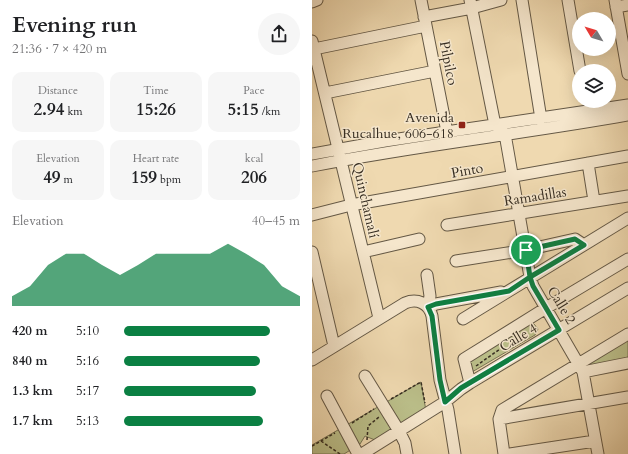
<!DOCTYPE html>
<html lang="en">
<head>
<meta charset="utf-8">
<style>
  :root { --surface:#fff; --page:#f6f6f6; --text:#202124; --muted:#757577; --accent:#0b8043 }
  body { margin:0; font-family:Cardo,serif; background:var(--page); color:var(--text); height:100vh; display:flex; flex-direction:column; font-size:15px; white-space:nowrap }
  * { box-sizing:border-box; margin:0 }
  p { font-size:13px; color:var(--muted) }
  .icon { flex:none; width:22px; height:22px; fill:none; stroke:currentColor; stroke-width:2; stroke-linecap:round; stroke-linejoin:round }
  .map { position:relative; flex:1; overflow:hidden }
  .panel { display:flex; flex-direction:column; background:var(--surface); width:312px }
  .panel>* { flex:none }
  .needle { width:26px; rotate:308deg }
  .fabs { position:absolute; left:260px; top:12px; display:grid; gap:8px }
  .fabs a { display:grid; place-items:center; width:44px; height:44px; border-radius:50%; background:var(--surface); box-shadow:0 4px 16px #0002; font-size:20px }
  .pin { position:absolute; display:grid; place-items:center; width:34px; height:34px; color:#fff; margin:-17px; border:2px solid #fff; border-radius:50%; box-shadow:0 1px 4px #0007 }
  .round { display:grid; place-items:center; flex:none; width:42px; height:42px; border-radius:21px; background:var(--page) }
  .summary { display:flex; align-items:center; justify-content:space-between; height:68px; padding:0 12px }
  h1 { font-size:22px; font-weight:600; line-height:30px }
  .metrics { display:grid; grid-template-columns:repeat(3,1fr); gap:6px; height:68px; padding:4px 12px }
  .metrics div { display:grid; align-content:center; border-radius:10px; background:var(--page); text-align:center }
  .metrics b { font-size:17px; font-weight:600 }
  .metrics small { font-size:11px; font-weight:400 }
  .metrics p { font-size:11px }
  .chart { height:112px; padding:8px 12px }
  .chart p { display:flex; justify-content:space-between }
  .chart svg { width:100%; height:72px; margin-top:4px; fill:var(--accent); opacity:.7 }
  ul { padding:0 12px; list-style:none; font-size:13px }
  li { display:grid; grid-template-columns:64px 48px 1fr; align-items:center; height:30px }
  li i { height:10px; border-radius:5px; background:var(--accent) }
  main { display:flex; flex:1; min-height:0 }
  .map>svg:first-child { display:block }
</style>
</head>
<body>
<main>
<section class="panel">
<div class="summary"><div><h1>Evening run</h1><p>21:36 · 7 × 420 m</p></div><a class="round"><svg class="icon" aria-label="share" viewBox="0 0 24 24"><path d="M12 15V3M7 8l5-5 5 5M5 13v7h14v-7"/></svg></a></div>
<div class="metrics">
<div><p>Distance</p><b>2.94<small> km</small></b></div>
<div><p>Time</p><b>15:26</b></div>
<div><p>Pace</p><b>5:15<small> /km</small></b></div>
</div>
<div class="metrics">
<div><p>Elevation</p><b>49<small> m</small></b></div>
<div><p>Heart rate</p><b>159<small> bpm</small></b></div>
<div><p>kcal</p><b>206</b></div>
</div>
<div class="chart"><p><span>Elevation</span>40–45 m</p>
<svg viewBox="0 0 160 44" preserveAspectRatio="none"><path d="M0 44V38L10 32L20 19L30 12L40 12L50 19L60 25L70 19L80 12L90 12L100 12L110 12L120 6L130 12L140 19L150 32L160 38V44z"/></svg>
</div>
<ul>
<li><b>420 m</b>5:10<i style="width:83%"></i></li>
<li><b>840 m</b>5:16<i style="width:77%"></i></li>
<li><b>1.3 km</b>5:17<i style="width:75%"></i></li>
<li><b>1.7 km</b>5:13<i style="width:79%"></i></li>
</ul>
</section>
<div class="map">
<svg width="316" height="454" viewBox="0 0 316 454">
  <rect width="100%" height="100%" fill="#efd9b0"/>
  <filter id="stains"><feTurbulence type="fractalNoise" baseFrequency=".005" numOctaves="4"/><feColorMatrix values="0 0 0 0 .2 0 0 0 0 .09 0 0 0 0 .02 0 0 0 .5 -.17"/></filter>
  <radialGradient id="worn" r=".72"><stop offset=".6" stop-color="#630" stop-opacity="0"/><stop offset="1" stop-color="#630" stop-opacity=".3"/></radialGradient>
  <path fill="#bbbf8a" stroke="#787656" d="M219,322L222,324L226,329L223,335L160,372L158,361Z
    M316,337V361L270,368Z
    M109,382L114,411L63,440L53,436L48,444L32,454H0V445Z"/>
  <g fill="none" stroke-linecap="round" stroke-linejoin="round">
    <defs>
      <path id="minor" d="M109,0L135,132
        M158,0L183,125L193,134L218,277L221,286L271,372L286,454
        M210,0L229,119
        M256,0L268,71
        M303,0L316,74
        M0,2L5,0
        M304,7L316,5
        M112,17L160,8L189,0
        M0,41L67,318
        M2,49L114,26
        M13,93L123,71
        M0,154L73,141L316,105
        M276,163L282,201
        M0,166C105,145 211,134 316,115
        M0,215L39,205L316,156
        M135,225L316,196
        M0,252L22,346
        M51,252L107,239
        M144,261L214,250L263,239L272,245
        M115,275L118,296L116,307
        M116,307L124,304L189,292
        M151,319L316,218
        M0,360L93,303C105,298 117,303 120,316L128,380L136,410L143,454
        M271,372L316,363
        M53,376L87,431L93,443L95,454
        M158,383L152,359L234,308L316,259
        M15,396L46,454
        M187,419L316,397
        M50,454L133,402L149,389L158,383L316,288
        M192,454L187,419L190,410L316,334
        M198,454L283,441"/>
    </defs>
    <use href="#minor" stroke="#645845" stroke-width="13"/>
    <path stroke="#362d21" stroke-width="1.5" stroke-dasharray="3 2" stroke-linecap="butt" d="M200,342L217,335
      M164,366L188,349
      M79,399L109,382L113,403
      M40,423L62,409
      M55,440L56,426L67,417
      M9,441L28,454
      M0,446L23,433"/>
    <use href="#minor" stroke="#f5e6cc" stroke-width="11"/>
  </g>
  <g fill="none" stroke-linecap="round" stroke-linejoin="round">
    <defs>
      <path id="route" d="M214,250L218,277L197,291L124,304L116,307L120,316L128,380L133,402L149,388L247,330L221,286L218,277L272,245L263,239L214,250"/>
    </defs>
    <use href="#route" stroke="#fff" stroke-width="8"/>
    <use href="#route" stroke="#0b8043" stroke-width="5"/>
  </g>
  <rect fill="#8f2418" stroke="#f5e6cc" stroke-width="1.5" x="146" y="121" width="8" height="8" rx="2"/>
  <g text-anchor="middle" stroke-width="3" stroke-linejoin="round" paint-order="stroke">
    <g font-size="14" fill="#362d21" stroke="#f5e6cc">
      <text transform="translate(137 63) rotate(79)" y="5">Pilpilco</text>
      <text transform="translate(155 170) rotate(-10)" y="5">Pinto</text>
      <text transform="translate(223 196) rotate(-9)" y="5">Ramadillas</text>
      <text transform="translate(54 200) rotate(77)" y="5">Quinchamalí</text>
      <text transform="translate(250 305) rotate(59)" y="5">Calle 2</text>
      <text transform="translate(206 337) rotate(-31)" y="5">Calle 4</text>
    </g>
    <g font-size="14" fill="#362d21" stroke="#f5e6cc" text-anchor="end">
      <text x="142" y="122">Avenida<tspan x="142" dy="16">Rucalhue, 606-618</tspan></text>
    </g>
  </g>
  <rect width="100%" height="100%" filter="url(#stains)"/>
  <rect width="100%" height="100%" fill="url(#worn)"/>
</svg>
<div class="fabs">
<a><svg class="needle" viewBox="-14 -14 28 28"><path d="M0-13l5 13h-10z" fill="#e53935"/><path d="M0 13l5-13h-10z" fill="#757577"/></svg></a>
<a><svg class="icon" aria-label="layers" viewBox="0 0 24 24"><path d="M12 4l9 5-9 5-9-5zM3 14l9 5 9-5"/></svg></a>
</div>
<div class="pin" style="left:214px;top:250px;background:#1e9e55"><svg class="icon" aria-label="arrive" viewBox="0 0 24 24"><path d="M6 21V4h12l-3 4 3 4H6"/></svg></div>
</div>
</main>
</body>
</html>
